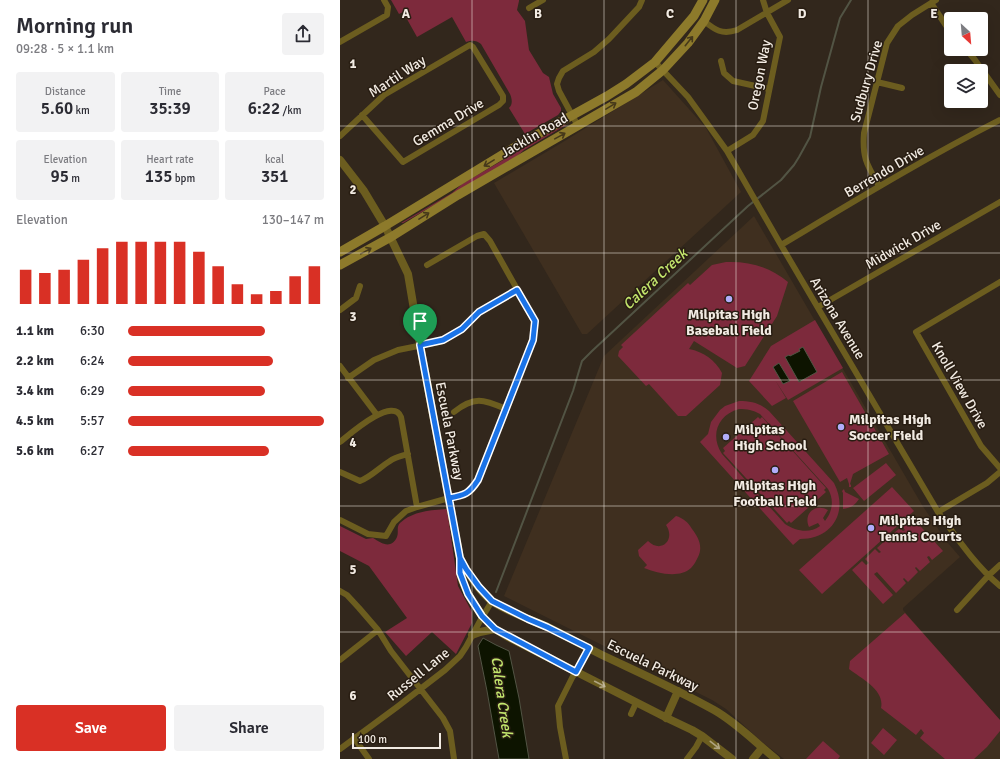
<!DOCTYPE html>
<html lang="en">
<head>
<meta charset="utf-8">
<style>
  :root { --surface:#fff; --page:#f2f2f3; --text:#2b2b33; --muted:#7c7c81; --accent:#d93025 }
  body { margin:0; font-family:Signika,sans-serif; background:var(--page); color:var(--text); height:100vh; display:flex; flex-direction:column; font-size:15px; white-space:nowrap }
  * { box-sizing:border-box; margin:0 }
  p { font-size:13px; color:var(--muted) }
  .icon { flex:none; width:22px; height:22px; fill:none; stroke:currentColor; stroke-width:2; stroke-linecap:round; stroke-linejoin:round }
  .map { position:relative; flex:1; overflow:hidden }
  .details { display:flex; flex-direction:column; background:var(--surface); width:340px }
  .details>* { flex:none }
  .needle { width:26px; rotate:154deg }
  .controls { position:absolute; left:604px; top:12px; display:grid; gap:8px }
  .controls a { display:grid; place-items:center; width:44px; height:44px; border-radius:4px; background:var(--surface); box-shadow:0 4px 16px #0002; font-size:20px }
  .scale { position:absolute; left:12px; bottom:10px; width:89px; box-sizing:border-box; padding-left:4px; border:2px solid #f2ebe3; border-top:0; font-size:11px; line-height:14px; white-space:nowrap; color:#f2ebe3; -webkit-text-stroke:3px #281d12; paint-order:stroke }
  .pin { position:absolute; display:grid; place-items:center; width:34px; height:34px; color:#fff; margin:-41px -17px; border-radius:50% 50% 50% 0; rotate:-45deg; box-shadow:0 0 4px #0007 }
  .pin .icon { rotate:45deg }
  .round { display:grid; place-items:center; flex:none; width:42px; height:42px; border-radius:4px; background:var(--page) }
  .summary { display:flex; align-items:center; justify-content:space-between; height:68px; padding:0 16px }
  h1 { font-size:22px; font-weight:600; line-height:30px }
  .figures { display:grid; grid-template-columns:repeat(3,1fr); gap:6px; height:68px; padding:4px 16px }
  .figures div { display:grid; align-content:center; border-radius:4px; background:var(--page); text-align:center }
  .figures b { font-size:17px; font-weight:600 }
  .figures small { font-size:11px; font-weight:400 }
  .figures p { font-size:11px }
  .chart { height:112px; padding:8px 16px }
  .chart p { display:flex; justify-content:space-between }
  .chart svg { width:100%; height:72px; margin-top:4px; stroke:var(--accent); stroke-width:6 }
  .cta { display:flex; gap:8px; margin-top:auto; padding:8px 16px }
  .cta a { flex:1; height:46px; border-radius:4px; background:var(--accent); color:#fff; font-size:16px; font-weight:600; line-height:46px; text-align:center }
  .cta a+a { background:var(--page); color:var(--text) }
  ul { padding:0 16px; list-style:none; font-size:13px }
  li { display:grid; grid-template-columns:64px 48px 1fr; align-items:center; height:30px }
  li i { height:10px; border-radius:5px; background:var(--accent) }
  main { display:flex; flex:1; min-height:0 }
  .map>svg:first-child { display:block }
</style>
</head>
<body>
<main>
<section class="details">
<div class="summary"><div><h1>Morning run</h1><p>09:28 · 5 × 1.1 km</p></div><a class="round"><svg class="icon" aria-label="share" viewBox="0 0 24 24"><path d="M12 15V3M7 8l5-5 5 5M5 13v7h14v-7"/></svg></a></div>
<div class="figures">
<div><p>Distance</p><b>5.60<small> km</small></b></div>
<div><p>Time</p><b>35:39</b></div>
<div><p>Pace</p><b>6:22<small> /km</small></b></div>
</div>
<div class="figures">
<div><p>Elevation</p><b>95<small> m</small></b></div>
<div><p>Heart rate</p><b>135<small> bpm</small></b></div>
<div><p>kcal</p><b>351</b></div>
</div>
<div class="chart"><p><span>Elevation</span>130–147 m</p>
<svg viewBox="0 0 160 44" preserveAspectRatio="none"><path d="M5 44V23M15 44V25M25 44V23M35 44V17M45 44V10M55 44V6M65 44V6M75 44V6M85 44V6M95 44V12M105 44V21M115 44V32M125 44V38M135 44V36M145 44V27M155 44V21"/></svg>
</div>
<ul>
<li><b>1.1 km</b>6:30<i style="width:70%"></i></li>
<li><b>2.2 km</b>6:24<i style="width:74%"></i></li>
<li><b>3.4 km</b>6:29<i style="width:70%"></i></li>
<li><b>4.5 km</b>5:57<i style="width:100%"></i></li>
<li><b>5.6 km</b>6:27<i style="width:72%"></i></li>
</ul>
<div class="cta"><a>Save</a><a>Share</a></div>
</section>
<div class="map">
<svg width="660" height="759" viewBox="0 0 660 759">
  <rect width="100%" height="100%" fill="#32271c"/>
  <path fill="#3f2f1f" d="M323,80L366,128L401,192L247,334H242L154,183L223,142Z
    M414,216L582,505L607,542L620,557L563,608V610L660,720V759H444L422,742L386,709L372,700L164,596L264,356Z"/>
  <path fill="#7d2a3c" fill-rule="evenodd" d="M51,0H179V1L177,10L185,21L189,50L203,73L209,77L213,94L221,108V111L218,115L185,134L169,108C173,104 172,99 170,94L141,44C136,40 132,40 126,42L112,17L77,37L63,12L59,14Z
    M225,124L226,125L184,150L175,158L63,223H61L112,193L122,184Z
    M386,262C410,261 430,267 448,282L437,316L405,366L397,368L354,341L349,349C364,352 375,360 382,373L380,385L346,416H338L309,384L306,386L278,356L279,351L283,347L281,345L348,283L350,285L372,265Z
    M475,320L503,368L448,400L435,380L446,398L432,406L409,381L431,346Z
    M502,372L549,454L513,474L510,484L511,485V487H509V484L507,478L500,482L453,401Z
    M399,401C411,401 420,403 429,411L494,483C509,512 492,539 460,539L453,545L360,442L368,434L371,422L380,410L385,406ZM399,409C407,409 413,410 420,414L488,489C494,499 493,511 485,521L483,518L488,510C475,503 463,514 469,527L478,523L480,526C469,534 456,531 445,524L382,454C370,436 377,415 399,409Z
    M418,417L420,419L422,417L486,488L484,490L486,492L451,523L449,521L447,523L383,453L385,451L383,448Z
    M546,463L556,475L524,501L513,488Z
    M552,487L574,511L482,594L459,570Z
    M504,489L505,492L519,499C515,505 511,508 503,509V493L502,491Z
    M107,509L118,586L132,612V623L116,654L92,632L66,656L45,632L67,618L29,566L0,551V526L26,539L33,538C41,543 51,550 57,537C59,532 56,527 60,523C73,511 91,510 107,509Z
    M336,516C343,518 348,522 352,529C359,538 363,547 358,557C356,561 354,565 351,568C339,579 317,573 304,568L307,565L299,556L298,550L308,541C321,554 336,540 326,525Z
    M572,517L603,551L592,560L589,556L587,557L590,562L580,571L576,567L575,568L578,572L568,582L564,578L563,579L566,583L556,593L537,572L534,574L553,595L543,604L512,570L522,561L526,565L529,563L525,559L535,549L539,553L541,552L537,548L548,538L551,542L553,541L549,537L560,528L563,531L565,530L562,526Z
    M565,613L660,720V731L647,747L634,759H605L580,738L584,733L581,729L576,735L541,708C545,690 522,679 509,669L510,661Z
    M543,728L557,740L544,755L531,743Z
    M483,741L500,756L498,759H466Z"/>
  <path fill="#0d1400" stroke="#525444" d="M463,347L477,372L459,382L445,357L449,355L450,356L460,351L459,349Z
    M439,363L450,381L443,384L433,367Z
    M143,638L156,645L169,651L179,698L189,759H159L147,691L138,646Z"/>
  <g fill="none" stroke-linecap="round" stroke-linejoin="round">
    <path stroke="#525444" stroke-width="2" d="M156,592L233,391L242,361L252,351L408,206L441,180L454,165L459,157L470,137L481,87L500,18L511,0"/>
    <path stroke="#6c5d1f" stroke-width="6" d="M591,3L611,33
      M189,8L203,0
      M364,21C375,30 382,35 397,30L448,0
      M0,42L47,15L48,7L44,0
      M626,49L635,60L660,95
      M381,61L384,73L393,81L429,89
      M315,62L348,97L387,151L441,245L598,512C617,538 635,565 660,586
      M537,82L562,88
      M238,126L219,91L217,84L219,78L223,71L254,52L269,39L299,7L302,0
      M0,136L44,95L130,45L133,47L163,96V101L159,105L63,162L22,115
      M387,151L413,135L423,121L440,37L427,13L423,0
      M539,186C527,165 522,158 524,133L547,43L558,26L572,15L596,0
      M441,245C513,202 585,158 660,120
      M660,282L576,332L641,446L660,468
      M478,307L660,202
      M0,310L16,298L20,286
      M0,366L37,415
      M8,378L34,360L58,350L103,341L122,329L139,312L177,290
      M114,412C134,396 143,399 166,409
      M0,442C10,434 53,396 61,417L77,507
      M0,472L20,481C31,477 40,467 50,461C55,457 62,456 68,454
      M598,512L647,483L660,472
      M0,520L28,534L46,536L54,522L66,511L77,507L109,498L123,495L131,490L138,480L193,340L195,321L150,241L144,234L137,236L87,265
      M0,591L7,595L19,608L38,630L51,651L103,718L110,731L114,759
      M617,610L648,576L660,565
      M0,660L38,630
      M291,714L296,703
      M14,738L29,759
      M0,749L57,707L105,670L120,656L126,647L140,621L152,601
      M226,759L220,727L218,706L232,678L249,648
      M347,759L356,747L362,736"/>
    <path stroke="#6c5d1f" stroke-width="8" d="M0,160L24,191L45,226L68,274L80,345L120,559V573L122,580L128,594L142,616L155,629L166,636L331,720L352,730L362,736L392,759
      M121,561C128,573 141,594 153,602C170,613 190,619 208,627C226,636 244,646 262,655C300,673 338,690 374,710C397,723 416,743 436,759
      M132,635L140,632L155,629
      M326,718L338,691
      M413,759L422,748"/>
    <path stroke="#8d7a2b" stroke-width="9" d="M0,252L45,226L175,147L267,96L286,84L315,62L354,16L363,0
      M0,265L51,237L118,195L296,92L323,70L348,43L364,21L375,0"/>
  </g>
  <defs><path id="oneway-shaft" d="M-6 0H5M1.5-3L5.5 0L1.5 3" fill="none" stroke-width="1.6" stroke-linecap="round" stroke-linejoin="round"/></defs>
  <g stroke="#46391a">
    <use href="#oneway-shaft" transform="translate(349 41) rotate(-51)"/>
    <use href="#oneway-shaft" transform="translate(271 106) rotate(-31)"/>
    <use href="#oneway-shaft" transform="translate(220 136) rotate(-29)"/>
    <use href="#oneway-shaft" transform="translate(149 163) rotate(149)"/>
    <use href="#oneway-shaft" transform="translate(84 216) rotate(-32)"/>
    <use href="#oneway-shaft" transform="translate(26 251) rotate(-29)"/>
  </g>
  <g stroke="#afa481">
    <use href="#oneway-shaft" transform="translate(260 684) rotate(27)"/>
    <use href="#oneway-shaft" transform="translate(375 745) rotate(38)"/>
  </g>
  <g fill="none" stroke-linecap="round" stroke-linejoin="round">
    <defs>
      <path id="route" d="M80,345L103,340L122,329L139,312L177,290L195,321L193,340L138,480C129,494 125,495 109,498L120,558V573L128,594L142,616L155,629L236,672L249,648L207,627L188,619L152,601L139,587L126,569L120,558L80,345"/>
    </defs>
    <use href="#route" stroke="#fff" stroke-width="8"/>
    <use href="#route" stroke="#1a73e8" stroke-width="5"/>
  </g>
  <path fill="none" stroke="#f2ebe3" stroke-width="1" stroke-opacity="0.55" d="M132,0V759M264,0V759M396,0V759M528,0V759M0,126H660M0,253H660M0,380H660M0,506H660M0,632H660"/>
  <g fill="#b1adfa" stroke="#281d12" stroke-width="1.5">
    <circle cx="389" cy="299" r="4"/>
    <circle cx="501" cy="427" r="4"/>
    <circle cx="386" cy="437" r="4"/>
    <circle cx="435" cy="470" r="4"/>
    <circle cx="531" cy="528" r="4"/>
  </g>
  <g text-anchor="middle" stroke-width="3" stroke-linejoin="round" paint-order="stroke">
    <g font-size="14" fill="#f2ebe3" stroke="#281d12">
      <text transform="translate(419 75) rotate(-79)" y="5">Oregon Way</text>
      <text transform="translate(57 76) rotate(-33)" y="5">Martil Way</text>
      <text transform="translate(526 81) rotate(-74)" y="5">Sudbury Drive</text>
      <text transform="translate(108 122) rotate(-31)" y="5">Gemma Drive</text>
      <text transform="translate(194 135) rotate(-30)" y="5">Jacklin Road</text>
      <text transform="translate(544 171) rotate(-30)" y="5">Berrendo Drive</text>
      <text transform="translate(563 244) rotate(-30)" y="5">Midwick Drive</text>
      <text transform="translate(498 318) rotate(59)" y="5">Arizona Avenue</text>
      <text transform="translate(620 385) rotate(60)" y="5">Knoll View Drive</text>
      <text transform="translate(110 431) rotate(79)" y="5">Escuela Parkway</text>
      <text transform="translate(313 665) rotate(26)" y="5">Escuela Parkway</text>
      <text transform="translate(78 674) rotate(-39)" y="5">Russell Lane</text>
    </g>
    <g font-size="14" font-weight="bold" fill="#f2ebe3" stroke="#281d12" text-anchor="start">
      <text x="389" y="319" text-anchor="middle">Milpitas High<tspan x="389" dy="16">Baseball Field</tspan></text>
      <text x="509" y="424">Milpitas High<tspan x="509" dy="16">Soccer Field</tspan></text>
      <text x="394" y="434">Milpitas<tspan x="394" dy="16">High School</tspan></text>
      <text x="435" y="490" text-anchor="middle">Milpitas High<tspan x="435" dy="16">Football Field</tspan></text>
      <text x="539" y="525">Milpitas High<tspan x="539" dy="16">Tennis Courts</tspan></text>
    </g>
    <g font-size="15" font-style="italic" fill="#c3e66d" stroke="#281d12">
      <text transform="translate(315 279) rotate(-43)" y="5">Calera Creek</text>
      <text transform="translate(162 697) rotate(82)" y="5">Calera Creek</text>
    </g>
  </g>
  <g font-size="13" text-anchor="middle" font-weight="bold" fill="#f2ebe3" stroke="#281d12" stroke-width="3" stroke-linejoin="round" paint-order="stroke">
    <text x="66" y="18">A</text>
    <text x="198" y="18">B</text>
    <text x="330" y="18">C</text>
    <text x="462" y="18">D</text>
    <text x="594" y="18">E</text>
    <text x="13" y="68">1</text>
    <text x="13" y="194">2</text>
    <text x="13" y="321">3</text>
    <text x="13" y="447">4</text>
    <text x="13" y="574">5</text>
    <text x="13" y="700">6</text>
  </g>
</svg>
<div class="controls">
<a><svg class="needle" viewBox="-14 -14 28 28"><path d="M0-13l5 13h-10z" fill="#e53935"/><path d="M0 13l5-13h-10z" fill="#7c7c81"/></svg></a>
<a><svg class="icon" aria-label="layers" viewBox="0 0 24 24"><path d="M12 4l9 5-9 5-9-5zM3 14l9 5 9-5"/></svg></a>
</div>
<div class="scale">100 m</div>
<div class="pin" style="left:80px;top:345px;background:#1e9e55"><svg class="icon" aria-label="arrive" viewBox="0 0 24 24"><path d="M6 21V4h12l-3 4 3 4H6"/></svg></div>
</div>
</main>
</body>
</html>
